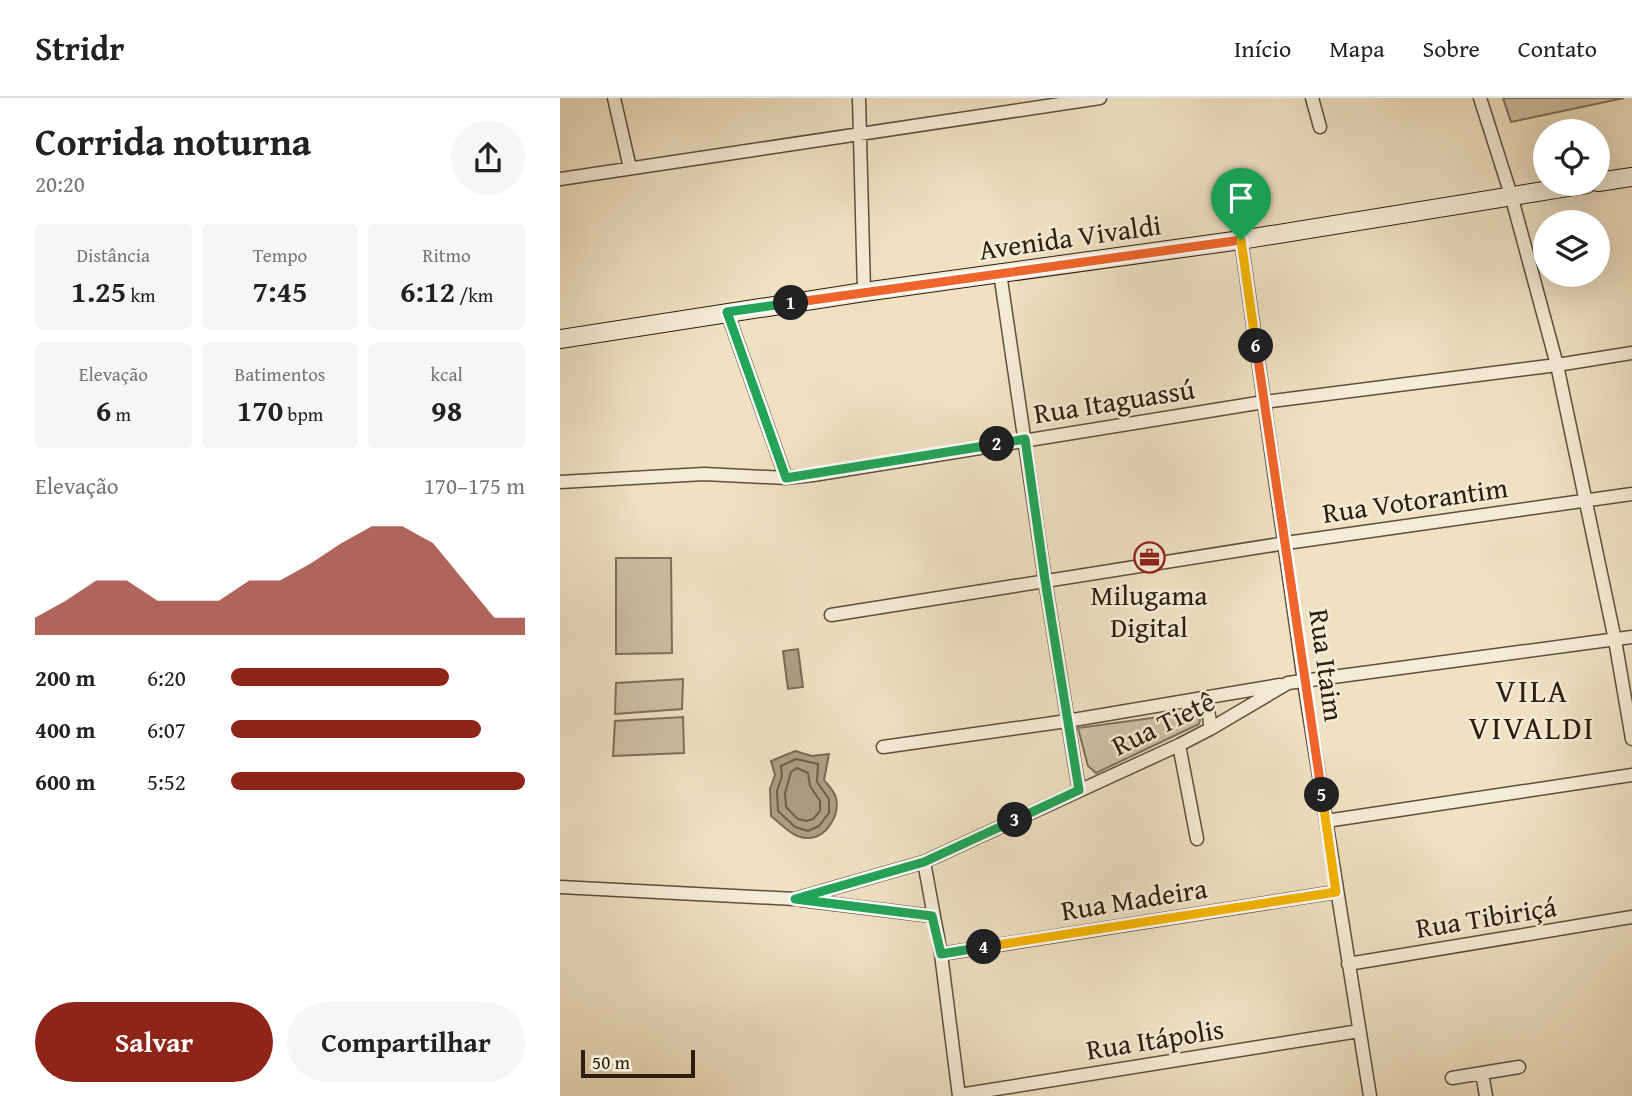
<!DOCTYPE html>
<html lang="pt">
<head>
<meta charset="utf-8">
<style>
  :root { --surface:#fff; --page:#f6f6f6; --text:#222; --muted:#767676; --line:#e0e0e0; --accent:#8f2418 }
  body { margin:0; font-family:"Gentium Book Plus",serif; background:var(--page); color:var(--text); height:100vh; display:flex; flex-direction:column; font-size:26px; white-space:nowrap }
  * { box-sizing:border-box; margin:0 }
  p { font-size:23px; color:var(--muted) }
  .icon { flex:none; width:38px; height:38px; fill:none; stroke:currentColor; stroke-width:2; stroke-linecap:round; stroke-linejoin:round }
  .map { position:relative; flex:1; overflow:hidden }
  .sheet { display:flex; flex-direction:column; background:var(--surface); width:560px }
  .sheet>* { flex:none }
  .tools { position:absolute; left:973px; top:21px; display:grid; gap:14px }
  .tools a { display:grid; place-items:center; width:77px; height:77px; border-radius:50%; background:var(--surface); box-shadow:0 7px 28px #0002; font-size:35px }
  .scale { position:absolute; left:21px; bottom:18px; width:114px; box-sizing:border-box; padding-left:7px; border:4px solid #2d1e0f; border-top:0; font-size:19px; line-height:24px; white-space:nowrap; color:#2d1e0f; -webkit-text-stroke:5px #f5ecd7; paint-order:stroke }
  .pin { position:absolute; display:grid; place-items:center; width:60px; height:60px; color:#fff; margin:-72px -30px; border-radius:50% 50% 50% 0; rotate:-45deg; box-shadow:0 0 7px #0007 }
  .pin .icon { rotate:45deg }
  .km { position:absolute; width:35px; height:35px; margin:-18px; border-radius:50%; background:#222; color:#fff; font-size:19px; line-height:35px; text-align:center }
  .round { display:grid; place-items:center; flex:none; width:74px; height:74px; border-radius:37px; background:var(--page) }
  .headline { display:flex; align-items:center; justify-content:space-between; height:119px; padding:0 35px }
  h1 { font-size:38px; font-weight:600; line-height:52px }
  .stats { display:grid; grid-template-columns:repeat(3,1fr); gap:10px; height:119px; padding:7px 35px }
  .stats div { display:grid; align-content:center; border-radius:7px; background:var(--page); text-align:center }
  .stats b { font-size:30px; font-weight:600 }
  .stats small { font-size:19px; font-weight:400 }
  .stats p { font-size:19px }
  .chart { height:196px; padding:14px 35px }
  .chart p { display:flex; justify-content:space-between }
  .chart svg { width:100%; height:126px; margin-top:7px; fill:var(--accent); opacity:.7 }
  .button { display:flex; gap:14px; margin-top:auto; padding:14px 35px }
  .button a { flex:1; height:80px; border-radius:42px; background:var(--accent); color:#fff; font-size:28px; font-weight:600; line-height:80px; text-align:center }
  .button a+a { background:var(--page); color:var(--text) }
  ul { padding:0 35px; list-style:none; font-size:23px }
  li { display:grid; grid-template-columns:112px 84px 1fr; align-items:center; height:52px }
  li i { height:18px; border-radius:9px; background:var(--accent) }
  header { display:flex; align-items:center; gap:42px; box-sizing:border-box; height:98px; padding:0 35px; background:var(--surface); border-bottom:2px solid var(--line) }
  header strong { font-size:33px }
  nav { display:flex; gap:38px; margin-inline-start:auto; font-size:24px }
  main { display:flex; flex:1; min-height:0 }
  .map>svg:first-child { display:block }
</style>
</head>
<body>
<header>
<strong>Stridr</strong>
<nav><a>Início</a><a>Mapa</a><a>Sobre</a><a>Contato</a></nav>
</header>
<main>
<section class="sheet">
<div class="headline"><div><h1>Corrida noturna</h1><p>20:20</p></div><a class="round"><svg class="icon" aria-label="share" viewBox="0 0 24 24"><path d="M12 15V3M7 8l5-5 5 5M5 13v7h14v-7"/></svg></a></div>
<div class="stats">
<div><p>Distância</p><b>1.25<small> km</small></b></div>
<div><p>Tempo</p><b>7:45</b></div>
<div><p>Ritmo</p><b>6:12<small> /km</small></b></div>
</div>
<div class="stats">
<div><p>Elevação</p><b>6<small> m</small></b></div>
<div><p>Batimentos</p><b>170<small> bpm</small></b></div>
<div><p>kcal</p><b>98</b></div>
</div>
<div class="chart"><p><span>Elevação</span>170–175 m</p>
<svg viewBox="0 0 160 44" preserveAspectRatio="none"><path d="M0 44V38L10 32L20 25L30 25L40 32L50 32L60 32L70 25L80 25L90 19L100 12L110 6L120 6L130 12L140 25L150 38L160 38V44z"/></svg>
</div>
<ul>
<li><b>200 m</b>6:20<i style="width:74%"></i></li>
<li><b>400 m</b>6:07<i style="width:85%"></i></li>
<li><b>600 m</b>5:52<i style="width:100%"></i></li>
</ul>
<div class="button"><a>Salvar</a><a>Compartilhar</a></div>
</section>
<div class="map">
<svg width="1072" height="998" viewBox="0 0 1072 998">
  <rect width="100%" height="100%" fill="#efe1c2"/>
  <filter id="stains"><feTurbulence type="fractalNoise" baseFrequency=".00286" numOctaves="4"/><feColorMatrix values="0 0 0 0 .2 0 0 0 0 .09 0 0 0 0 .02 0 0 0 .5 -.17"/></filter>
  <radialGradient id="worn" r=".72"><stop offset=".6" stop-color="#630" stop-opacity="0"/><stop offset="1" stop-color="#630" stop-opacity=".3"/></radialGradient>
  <path fill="#cec0a4" stroke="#7e6f5a" stroke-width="2" d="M943,0H1064L951,24Z
    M56,460H111L112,555L56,556Z
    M123,581L122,611L55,616L56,585Z
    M635,614L641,618L639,626L536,675L528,668L518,630Z
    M123,619L124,655L53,658L55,623Z"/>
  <path fill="#ad9f85" stroke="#7a6b56" stroke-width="2" d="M238,551L243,589L228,591L223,553Z
    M235,653L252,658L269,656L264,682C268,687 275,694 276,700C280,716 267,740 248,740C234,741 221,726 211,718L210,691L215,677L211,663Z"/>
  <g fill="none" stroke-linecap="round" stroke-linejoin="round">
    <path stroke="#6d5e4a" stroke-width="2" d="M236,661L258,666L257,684L269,701V715L259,728L248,733L235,729L218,713L217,693L222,678L221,668Z
      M237,670L248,675L250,688L260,703V713L253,721L247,723L238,721L226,709L225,695L231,674Z"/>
    <defs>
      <path id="street" d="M54,0L70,70
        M299,0L304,194
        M752,0L760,29
        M920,0L951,97L997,267L1055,542L1072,641
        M0,81L540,0
        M681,142L744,584L810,998
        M440,175L485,482L519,692
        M167,214L226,380
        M0,384L144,376L226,380L253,377L704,304L997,267L1072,255
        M271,517L726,445L1072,396
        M638,602C649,610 650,617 650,631
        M619,647L637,741
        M323,649L507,623L720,587
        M766,723L1072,677
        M364,764L381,856L399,998
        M0,789L235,801L364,764L619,647L650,631L728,585L1072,539
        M241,802L372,818
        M381,856L776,794
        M788,866L1072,819
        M922,975L926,998
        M892,980L959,969
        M399,997L799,933"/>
      <path id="secondary" d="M1038,84L1072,79
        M0,241L304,194L681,142L1027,86"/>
    </defs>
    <use href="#street" stroke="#5e4f3c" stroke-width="15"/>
    <use href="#secondary" stroke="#2d1e0f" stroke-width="20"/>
    <use href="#street" stroke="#f5ecd7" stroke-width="12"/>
    <use href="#secondary" stroke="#f5ecd7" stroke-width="18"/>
  </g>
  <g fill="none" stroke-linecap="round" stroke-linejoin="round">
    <defs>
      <path id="split-1" d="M231,205L681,142"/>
      <path id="split-2" d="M231,205L167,214L226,380L437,346"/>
      <path id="split-3" d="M437,346L465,341L485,482L519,692L455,722"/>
      <path id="split-4" d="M424,849L381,856L372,818L235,801L364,764L455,722"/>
      <path id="split-5" d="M424,849L776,794L762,697"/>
      <path id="split-6" d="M696,248L762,697"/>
      <path id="split-7" d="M681,142L696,248"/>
    </defs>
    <use href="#split-1" stroke="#fff" stroke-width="14"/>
    <use href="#split-2" stroke="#fff" stroke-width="14"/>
    <use href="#split-3" stroke="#fff" stroke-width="14"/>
    <use href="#split-4" stroke="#fff" stroke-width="14"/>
    <use href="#split-5" stroke="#fff" stroke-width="14"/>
    <use href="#split-6" stroke="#fff" stroke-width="14"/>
    <use href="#split-7" stroke="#fff" stroke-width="14"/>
    <use href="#split-1" stroke="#f0652b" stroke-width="9"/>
    <use href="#split-2" stroke="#22a559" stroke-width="9"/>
    <use href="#split-3" stroke="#22a559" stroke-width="9"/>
    <use href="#split-4" stroke="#22a559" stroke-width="9"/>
    <use href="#split-5" stroke="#f5b400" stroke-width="9"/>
    <use href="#split-6" stroke="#f0652b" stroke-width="9"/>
    <use href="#split-7" stroke="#f5b400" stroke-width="9"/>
  </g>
  <defs>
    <symbol id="office-ring" viewBox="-11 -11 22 22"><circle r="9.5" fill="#f5ecd7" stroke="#8f2418" stroke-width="1.5"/><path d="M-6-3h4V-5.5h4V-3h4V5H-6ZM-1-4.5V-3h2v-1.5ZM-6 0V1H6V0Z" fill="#8f2418"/></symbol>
  </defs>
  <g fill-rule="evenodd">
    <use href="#office-ring" x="572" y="442" width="35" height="35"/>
  </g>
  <g text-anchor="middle" stroke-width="5" stroke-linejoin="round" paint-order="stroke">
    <g font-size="28" fill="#2d1e0f" stroke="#f5ecd7">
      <text transform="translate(510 139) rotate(-8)" y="10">Avenida Vivaldi</text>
      <text transform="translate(554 303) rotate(-9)" y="10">Rua Itaguassú</text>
      <text transform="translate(855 402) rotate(-8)" y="10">Rua Votorantim</text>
      <text transform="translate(767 567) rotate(82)" y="10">Rua Itaim</text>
      <text transform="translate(603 625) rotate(-26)" y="10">Rua Tietê</text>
      <text transform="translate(574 801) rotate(-9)" y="10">Rua Madeira</text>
      <text transform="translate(926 819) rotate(-9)" y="10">Rua Tibiriçá</text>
      <text transform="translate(595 941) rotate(-9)" y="10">Rua Itápolis</text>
    </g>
    <g font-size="28" fill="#2d1e0f" stroke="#f5ecd7">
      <text x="589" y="507">Milugama<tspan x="589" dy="32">Digital</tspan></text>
    </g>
    <g font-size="32" letter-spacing="2" fill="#2d1e0f" stroke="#f5ecd7">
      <text x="972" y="604">VILA<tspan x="972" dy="37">VIVALDI</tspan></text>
    </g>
  </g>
  <rect width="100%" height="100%" filter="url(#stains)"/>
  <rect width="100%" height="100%" fill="url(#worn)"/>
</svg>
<div class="tools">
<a><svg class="icon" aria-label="locate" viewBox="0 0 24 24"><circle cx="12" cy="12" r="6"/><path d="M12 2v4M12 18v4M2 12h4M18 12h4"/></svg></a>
<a><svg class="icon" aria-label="layers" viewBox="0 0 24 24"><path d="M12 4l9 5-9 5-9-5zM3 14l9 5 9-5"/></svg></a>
</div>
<div class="scale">50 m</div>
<div class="pin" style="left:681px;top:142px;background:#1e9e55"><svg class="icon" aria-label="arrive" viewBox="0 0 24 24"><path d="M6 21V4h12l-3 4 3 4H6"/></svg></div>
<b class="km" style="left:231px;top:205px">1</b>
<b class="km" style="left:437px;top:346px">2</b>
<b class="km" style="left:455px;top:722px">3</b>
<b class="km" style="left:424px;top:849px">4</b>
<b class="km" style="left:762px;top:697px">5</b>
<b class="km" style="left:696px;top:248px">6</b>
</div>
</main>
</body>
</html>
